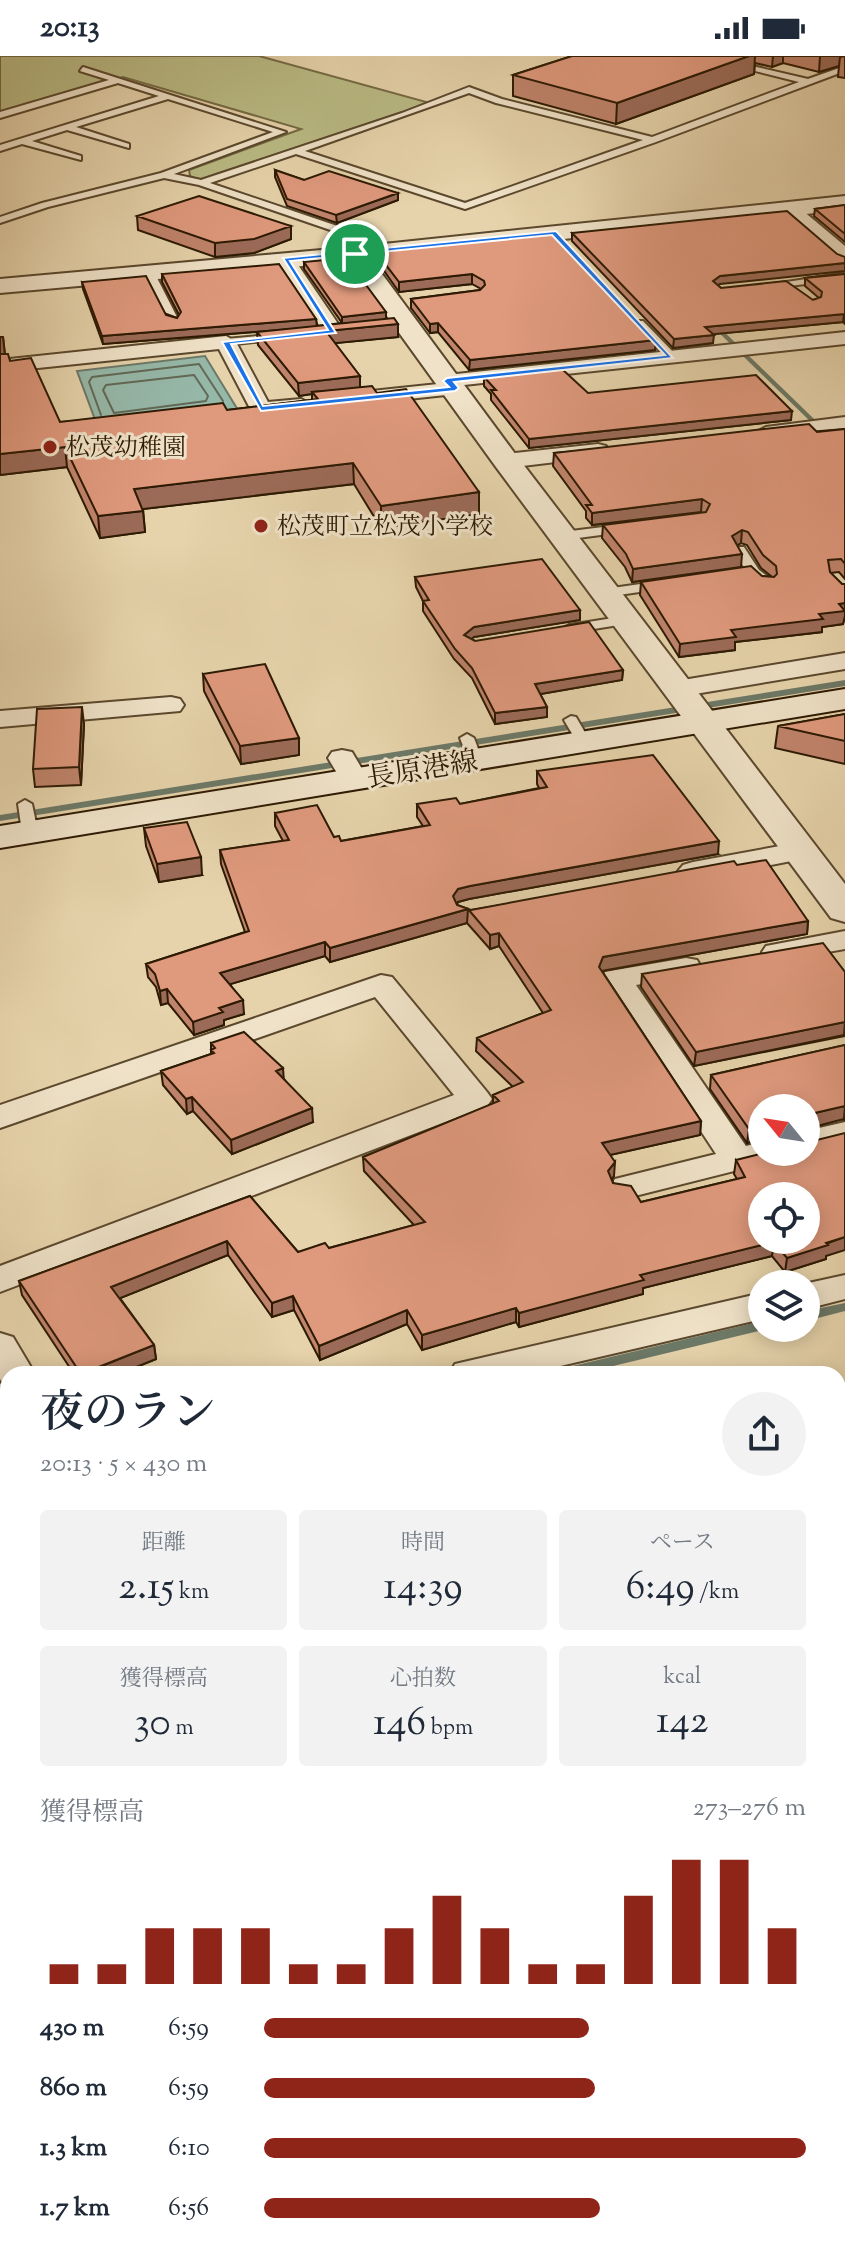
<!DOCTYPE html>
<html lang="ja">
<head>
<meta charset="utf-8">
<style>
  :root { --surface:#fff; --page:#f2f2f3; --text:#1f2937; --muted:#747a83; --accent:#8f2418 }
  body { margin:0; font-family:"Sorts Mill Goudy","Noto Serif JP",serif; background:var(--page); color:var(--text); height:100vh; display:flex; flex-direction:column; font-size:30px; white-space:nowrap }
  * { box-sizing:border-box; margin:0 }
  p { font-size:26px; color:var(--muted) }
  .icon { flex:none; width:44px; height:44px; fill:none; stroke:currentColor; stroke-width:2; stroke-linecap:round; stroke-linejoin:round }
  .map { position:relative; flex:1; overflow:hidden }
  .side { position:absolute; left:0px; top:1310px; width:846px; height:888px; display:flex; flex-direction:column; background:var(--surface); border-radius:24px 24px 0 0; box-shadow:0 4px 20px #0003 }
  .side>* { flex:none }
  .needle { width:52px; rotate:300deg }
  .controls { position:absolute; left:748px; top:1038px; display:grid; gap:16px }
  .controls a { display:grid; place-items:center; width:72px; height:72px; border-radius:50%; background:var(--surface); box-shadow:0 4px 20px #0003; font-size:40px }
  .pin { position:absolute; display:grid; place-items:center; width:68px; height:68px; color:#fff; margin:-34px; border:4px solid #fff; border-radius:50%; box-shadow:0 2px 8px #0007 }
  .round { display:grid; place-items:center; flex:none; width:84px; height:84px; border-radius:42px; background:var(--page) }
  .summary { display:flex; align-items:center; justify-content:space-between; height:136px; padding:0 40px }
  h1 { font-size:44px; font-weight:600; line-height:60px }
  .figures { display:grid; grid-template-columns:repeat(3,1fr); gap:12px; height:136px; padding:8px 40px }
  .figures div { display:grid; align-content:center; border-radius:8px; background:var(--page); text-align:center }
  .figures b { font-size:40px; font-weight:600 }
  .figures small { font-size:22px; font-weight:400 }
  .figures p { font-size:22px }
  .chart { height:224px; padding:16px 40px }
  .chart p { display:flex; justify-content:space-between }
  .chart svg { width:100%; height:144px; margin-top:8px; stroke:var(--accent); stroke-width:6 }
  ul { padding:0 40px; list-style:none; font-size:26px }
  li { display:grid; grid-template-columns:128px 96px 1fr; align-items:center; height:60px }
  li i { height:20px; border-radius:10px; background:var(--accent) }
  .status { display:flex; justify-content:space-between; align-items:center; height:56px; padding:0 40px; background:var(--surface); direction:ltr }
  .status svg { height:22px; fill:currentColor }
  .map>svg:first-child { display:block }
</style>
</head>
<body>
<div class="status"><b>20:13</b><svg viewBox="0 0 49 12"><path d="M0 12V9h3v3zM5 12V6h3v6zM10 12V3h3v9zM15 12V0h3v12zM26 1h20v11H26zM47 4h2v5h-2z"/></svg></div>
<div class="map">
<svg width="845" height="2198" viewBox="0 0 845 2198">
  <rect width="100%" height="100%" fill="#e6d3ab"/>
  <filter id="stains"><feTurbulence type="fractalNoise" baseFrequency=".0025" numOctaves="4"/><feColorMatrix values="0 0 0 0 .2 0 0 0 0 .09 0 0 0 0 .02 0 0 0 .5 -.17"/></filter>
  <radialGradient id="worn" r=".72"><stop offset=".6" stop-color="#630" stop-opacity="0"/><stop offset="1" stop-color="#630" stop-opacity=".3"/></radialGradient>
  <path fill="#babb85" stroke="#746a44" stroke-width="2" d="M0,0H259L430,47L199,124L190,120L189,114L301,73L123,21L0,58Z"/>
  <path fill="#96b8a9" stroke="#6c7967" stroke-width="2" d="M205,300L241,359L100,377L77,315Z"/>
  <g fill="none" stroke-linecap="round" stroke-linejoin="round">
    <path stroke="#626956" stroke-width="2" d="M194,319L208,340L206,345L114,357L103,334L106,329Z
      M101,359L89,326L92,321L199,308L223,345"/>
    <path fill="#6c7967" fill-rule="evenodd" d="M711,267H715L845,393V399L711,269Z
      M845,624V630L0,765V759Z
      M845,1247V1255L806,1265V1255Z
      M762,1265V1272L767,1273L580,1318H553L555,1315L560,1313Z
      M8,1445V1455L0,1457V1447Z
      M838,1592L845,1596V1612L838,1608Z
      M456,2190H475L478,2198H459Z"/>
    <defs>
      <path id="service" d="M696,0H710L808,23L845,10V15L656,86L465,153L296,98L210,127L352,175L360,198L355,201L350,198L345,179L199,129L164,122L48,151L0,167V161L42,147L161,117L273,76L168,43L76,71L129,88V92L67,74L32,85L81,100V104L22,88L0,95V89L159,40L118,27L0,62V56L109,24L80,15L83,11L286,76L174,118L201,124L402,57L469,31L502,43L652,81L799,26ZM469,37L496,47L643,84L465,147L305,95Z
        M149,213L154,216L179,265L178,267L169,265L144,216Z
        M845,217V223L766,233L761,230Z
        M635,265H643L675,298V302H667L635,269Z
        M279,278L283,279V283L226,289L221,286L226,283Z
        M627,468L631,469V475L563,484L557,480L563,476Z
        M736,491H744L759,514L771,523V529C752,530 742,508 734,494Z
        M662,525L667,526V532L605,541L599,537L605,533Z
        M626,560L633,564L631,567L569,577L562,573L569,569Z
        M571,660L576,661L590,685L588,688L583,689L578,688L564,664Z
        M467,678L474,682L482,703L480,706L475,707L468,703L460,682Z
        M25,744L32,748L38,776L30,781L22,776L18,748Z"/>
      <path id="minor" d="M790,148L796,149L845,190V206L838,204L784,157L781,153Z
        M285,198L292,200L343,275L340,279H326L323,275L276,204Z
        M845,276V288L464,329L462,336L455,338L362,348L351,342L362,336L438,328L440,321L447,319Z
        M226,280L236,286L268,346L301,343L312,349L308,353L261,359L253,358L219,293L0,316V304Z
        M845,361V373L766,383L755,377L766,371Z
        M598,388L606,390L609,395L606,400L506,412L495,405L506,398Z
        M845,597V613L677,641L668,639L664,633L668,627L677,625Z
        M171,641L180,643L184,649L180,655L0,671V655Z
        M342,694L352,696L368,723L364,729L354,731L344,729L328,702L332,696Z
        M802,786L812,789L816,795L812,801L693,824L683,821L678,815L683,809L693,806Z
        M845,875V893L777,905L766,902L762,896L766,890Z
        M686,902L697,904L701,911L697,918L636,929L746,1090L762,1086V1096H783L778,1104L766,1107L627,1142L615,1139L610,1131L615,1123L716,1098L601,923L605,916L616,914Z
        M381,919L392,921L487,1036L492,1043L487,1050L0,1236V1210L454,1039L375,941L0,1072V1049Z
        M845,1066V1088L806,1097L803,1096H806V1075Z
        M845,1219V1243L806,1253L804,1228Z
        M762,1237V1263L526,1318H449L455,1308L468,1305Z
        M0,1277L13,1281L35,1318H8V1329L3,1328L0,1323Z
        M8,1455V1485L0,1487V1457Z"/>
      <path id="tertiary" d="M845,140V154L371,203L516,399L845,828V866L831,862L496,411L348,206L0,237V223L355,191Z"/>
      <path id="secondary" d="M845,633V653L0,792V770Z"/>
    </defs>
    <use href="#service" stroke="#5b482d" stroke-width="4"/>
    <use href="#minor" stroke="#5b482d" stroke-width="4"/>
    <use href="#tertiary" stroke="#5b482d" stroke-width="4"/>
    <use href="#secondary" stroke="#2d1a03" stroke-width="4"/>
    <use href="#service" fill="#efe2c8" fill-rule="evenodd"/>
    <use href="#minor" fill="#efe2c8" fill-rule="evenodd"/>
    <use href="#tertiary" fill="#efe2c8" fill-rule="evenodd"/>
    <use href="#secondary" fill="#efe2c8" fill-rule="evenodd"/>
  </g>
  <path fill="#c0846c" stroke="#2d1a03" stroke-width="2" d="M572,0H845V22L838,21L839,10L819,16L783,7L772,11L755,7L754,18L616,68L513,40V19Z
    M275,114L304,124L398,137V144L337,167L287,150L275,121Z
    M845,149V186L814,160L815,153Z
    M137,160L291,170V183L254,197L215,201L138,174Z
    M572,177L720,228L718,229L721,232L813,244L819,242L805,230V222L845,218V268L843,266L713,278V287L673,292L572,185Z
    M556,178L656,284L655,294L469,314L438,276L430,277L411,252V243L480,234L481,233L472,228L399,236L377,205L376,196Z
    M304,206L386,263L398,281L335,287L360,331L377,337L479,436V458L381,472L354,428L143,453L145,476L100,482L67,411L0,419L3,281L5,298L60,366L227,354L312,344V338L299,340L258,289L257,276L281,274L103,288L83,233L82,226L177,262L179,259L162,226V218L316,263L317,270L342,267L304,213Z
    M484,321L588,337L791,364L529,392L491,344V338L484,330Z
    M845,373V523L839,516L830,517L842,528H845V560L843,568L822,571V576L735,586V594L679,601L640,539L641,526L762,520L772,521L761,512L747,489L741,487L737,489L741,511L632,526L625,511L602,482L603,469L702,457L592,469L586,462V455L553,410L554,397Z
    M415,521L580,564L474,581L471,583L475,585L623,614L622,624L540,638L547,651V661L495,668L472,622L454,603L423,555V545L416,531Z
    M203,618L299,682V699L241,708L204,635Z
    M845,658V708L775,692L778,670Z
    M84,668L81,729L35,731L33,713Z
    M537,715L718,798L469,843L458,846L457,849L471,854L737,809L808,865L807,878L602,915L701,1065L700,1079L610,1099L614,1120L612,1123L613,1127L641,1146L737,1123L734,1118L736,1104L826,1200V1203L785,1216L772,1200L643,1232V1238L519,1271L516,1266L422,1294L407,1268L320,1304L294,1254L272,1261L228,1199L120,1242L154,1289L156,1303L119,1318H74L22,1239L19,1225L250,1140L298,1196L329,1192L414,1169L364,1115L363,1101L493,1048V1039L513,1031L476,995L477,982L543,957L499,890L490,893L467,867L330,906L325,900L230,928L244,958L224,964V969L194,979L168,947L161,949L156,931L148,921L146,908L245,876L221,808L220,794L283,785L275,770V757L334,781L341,785L423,770L417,761V748H460L539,732L537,728Z
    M144,772L202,819L159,826L146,790Z
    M845,916V980L694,1010L641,931L642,918Z
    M211,987L284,1023L313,1066L232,1098L193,1055L187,1058L163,1029L161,1015L211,998Z
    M845,989V1064L762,1052L747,1087L710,1033L711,1019Z"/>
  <path fill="#9c6b58" stroke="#2d1a03" stroke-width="2" d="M749,0H755L754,18L616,68L617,47Z
    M773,0H783V7L772,11Z
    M820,0H845L840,1L839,10L819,16Z
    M398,137V144L337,167L336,159Z
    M291,170V183L254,197L215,201V187Z
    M845,207V215L720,228L712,233L713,225L720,220Z
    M472,218V228L399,236V226Z
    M386,256V264L342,268V261Z
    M844,258L843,266L705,279V271Z
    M316,263L317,271L103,288L102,280Z
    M438,267V276L430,277V268Z
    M398,268V281L327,288L326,275Z
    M714,279L713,287L673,292L674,283Z
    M0,281H3L5,300L0,302Z
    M656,284L655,294L469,314L470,304Z
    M360,320V333L312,336V338L299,340L298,327Z
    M792,355L791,364L529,392V383Z
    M65,391L67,411L0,419V398Z
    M353,407L354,428L135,454L134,433Z
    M479,436V458L381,472V450Z
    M702,443L701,456L592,469V457Z
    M143,455L145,476L100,482L98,460Z
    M742,474L741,487L731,493L732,480Z
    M742,498L741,511L632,526L633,513Z
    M845,547V560L843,568L822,571V576L735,586V594L679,601L680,588L731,574L819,558L839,548Z
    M580,554V564L474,581L464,589V579L474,571Z
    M623,614L622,624L535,639V628Z
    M82,651L84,668L81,729L79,711Z
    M547,651V661L495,668V657Z
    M299,682V699L241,708L240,690Z
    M719,785L718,798L469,843L458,846L452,853L453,840L458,833L470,830Z
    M201,801L202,819L159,826L157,808Z
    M468,853L467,867L330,906V892Z
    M808,865L807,878L602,915L598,925L599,911L603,901Z
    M499,877V890L490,893V879Z
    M325,886V900L221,931L220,917Z
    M167,933L168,947L161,949L160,935Z
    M243,944L244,958L224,964V969L194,979L193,966L219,952Z
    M845,966L844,979L694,1010L696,996Z
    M283,1012L284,1026L276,1015Z
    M192,1041L193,1055L187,1058L186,1043Z
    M845,1050L844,1063L806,1073V1059Z
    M312,1052L313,1066L232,1098L231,1084Z
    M701,1065L700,1079L601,1101L602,1087Z
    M762,1070V1084L747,1087L749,1073Z
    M615,1106L614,1120L607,1129L608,1115Z
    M845,1181V1194L826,1200V1203L785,1216L787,1202Z
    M227,1185L228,1199L113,1245L111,1231Z
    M774,1186L772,1200L643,1232V1238L519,1271V1257L640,1219Z
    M293,1240L294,1254L272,1261V1247Z
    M516,1252V1266L422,1294V1279Z
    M407,1254V1268L320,1304L319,1290Z
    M154,1289L156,1303L119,1318H82Z"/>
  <path fill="#df997d" stroke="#2d1a03" stroke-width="2" fill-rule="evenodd" d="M572,0H749L617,47L513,19Z
    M275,114L304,124L329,115L398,137L336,159L287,143Z
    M199,140L291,170L254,183L215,187L137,160Z
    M845,149V178L815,153Z
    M787,155L837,198L845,201V207L720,220L713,225L721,232L786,225L813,244L821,241L822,236L805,222L845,218V259L844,258L705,271L714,279L674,283L572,177Z
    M556,178L656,284L470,304L438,267L430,268L411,243L480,234L485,229L484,225L472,218L399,226L376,196Z
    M346,202L386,256L342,261L304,206Z
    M279,208L316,263L102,280L82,226L146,220L166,259L177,262L181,256L162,218Z
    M394,262L398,268L326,275L360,320L298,327L257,276Z
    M0,298H8L10,305L31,302L60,366L223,347L227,354L318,343L312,336L372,330L377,337L406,333L479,436L381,450L353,407L134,433L143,455L98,460L65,391L0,398Z
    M562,313L588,337L756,319L792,355L529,383L491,334H496L484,321Z
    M809,368L817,376L845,373V508L841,503L828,504L830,516L842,528H845V547L839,548L845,555L819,558L823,563L731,574L736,581L680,588L641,526L751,510L762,520L774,521L777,518L776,510L763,499L748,476L742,474L732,480L742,498L633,513L626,498L603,469L706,456L710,448L702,443L592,457L586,449H592L554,397Z
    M542,503L580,554L474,571L464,579L475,585L589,566L623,614L535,628L547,651L495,657L472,612L455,593L423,545L429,544L415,521Z
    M265,608L299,682L240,690L203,618Z
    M82,651L79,711L33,713L37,653Z
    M845,658V685L778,670Z
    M653,699L719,785L470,830L458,833L453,840L457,849L471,854L734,805L737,809L766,804L808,865L603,901L599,911L701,1065L602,1087L615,1106L608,1115L613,1127L631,1130L641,1146L745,1121L736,1104L768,1096H806V1084L809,1086L845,1077V1181L826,1187L828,1189L787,1202L774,1186L640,1219L644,1224L519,1257L516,1252L422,1279L407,1254L319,1290L293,1240L272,1247L227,1185L111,1231L154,1289L81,1318L19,1225L250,1140L298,1196L325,1187L329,1192L425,1166L363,1101L499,1045L493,1039L523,1026L477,982L551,954L499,877L490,879L468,853L330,892L325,886L220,917L243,944L219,952L223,956L193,966L167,933L160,935L155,918L146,908L249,875L220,794L289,784L275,757L317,749L334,781L339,780L341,785L430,769L417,748L456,742L460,748L547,731L537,715ZM762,1140H806V1184H762Z
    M187,766L201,801L157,808L144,772Z
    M823,887L845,916V966L696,996L642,918Z
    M244,976L283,1012L276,1015L312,1052L231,1084L192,1041L186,1043L161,1015L214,997L211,994L215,992L211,987Z
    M845,989V1050L806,1059V1052H762V1070L749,1073L711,1019Z
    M801,2192L806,2198H791Z"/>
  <path fill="#1a73e8" stroke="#fff" stroke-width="2" fill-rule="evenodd" d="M556,175L673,302L454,326L459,332L455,335L261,355L222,286L328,274L283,202ZM552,179L665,299L447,322L443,325L449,331L263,350L231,288L336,277L290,205Z"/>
  <g fill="#8f2418" stroke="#efe2c8" stroke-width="3">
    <circle cx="50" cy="391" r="8"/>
    <circle cx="261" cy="470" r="8"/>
  </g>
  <g text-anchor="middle" stroke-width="6" stroke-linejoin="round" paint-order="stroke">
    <g font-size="24" fill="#2d1a03" stroke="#efe2c8" text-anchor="start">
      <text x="66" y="399">松茂幼稚園</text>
      <text x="277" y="478">松茂町立松茂小学校</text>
    </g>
    <g font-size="28" fill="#2d1a03" stroke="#efe2c8">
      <text transform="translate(422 712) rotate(-9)" y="10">長原港線</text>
    </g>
  </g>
  <rect width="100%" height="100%" filter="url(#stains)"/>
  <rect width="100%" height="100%" fill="url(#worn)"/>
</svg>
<div class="controls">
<a><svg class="needle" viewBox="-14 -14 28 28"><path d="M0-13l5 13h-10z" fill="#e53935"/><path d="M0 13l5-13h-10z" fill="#747a83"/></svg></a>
<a><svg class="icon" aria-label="locate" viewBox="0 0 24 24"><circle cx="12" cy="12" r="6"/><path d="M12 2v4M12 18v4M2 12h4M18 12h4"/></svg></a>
<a><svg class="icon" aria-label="layers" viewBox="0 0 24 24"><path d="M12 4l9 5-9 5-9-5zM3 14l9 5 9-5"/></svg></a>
</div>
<div class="pin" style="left:355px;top:198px;background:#1e9e55"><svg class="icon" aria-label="arrive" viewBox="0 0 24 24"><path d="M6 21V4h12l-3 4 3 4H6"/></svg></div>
<section class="side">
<div class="summary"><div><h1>夜のラン</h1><p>20:13 · 5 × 430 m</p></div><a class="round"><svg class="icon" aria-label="share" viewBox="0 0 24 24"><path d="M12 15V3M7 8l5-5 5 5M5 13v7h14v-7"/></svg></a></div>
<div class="figures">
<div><p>距離</p><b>2.15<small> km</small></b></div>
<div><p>時間</p><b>14:39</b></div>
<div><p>ペース</p><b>6:49<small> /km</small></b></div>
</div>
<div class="figures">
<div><p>獲得標高</p><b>30<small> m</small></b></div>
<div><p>心拍数</p><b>146<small> bpm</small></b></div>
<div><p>kcal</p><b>142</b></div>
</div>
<div class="chart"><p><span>獲得標高</span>273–276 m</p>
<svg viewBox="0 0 160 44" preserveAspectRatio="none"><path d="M5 44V38M15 44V38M25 44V27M35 44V27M45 44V27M55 44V38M65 44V38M75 44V27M85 44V17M95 44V27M105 44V38M115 44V38M125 44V17M135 44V6M145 44V6M155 44V27"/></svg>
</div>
<ul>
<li><b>430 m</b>6:59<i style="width:60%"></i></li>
<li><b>860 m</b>6:59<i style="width:61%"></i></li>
<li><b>1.3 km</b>6:10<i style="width:100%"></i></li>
<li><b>1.7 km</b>6:56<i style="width:62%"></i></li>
</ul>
</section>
</div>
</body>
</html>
